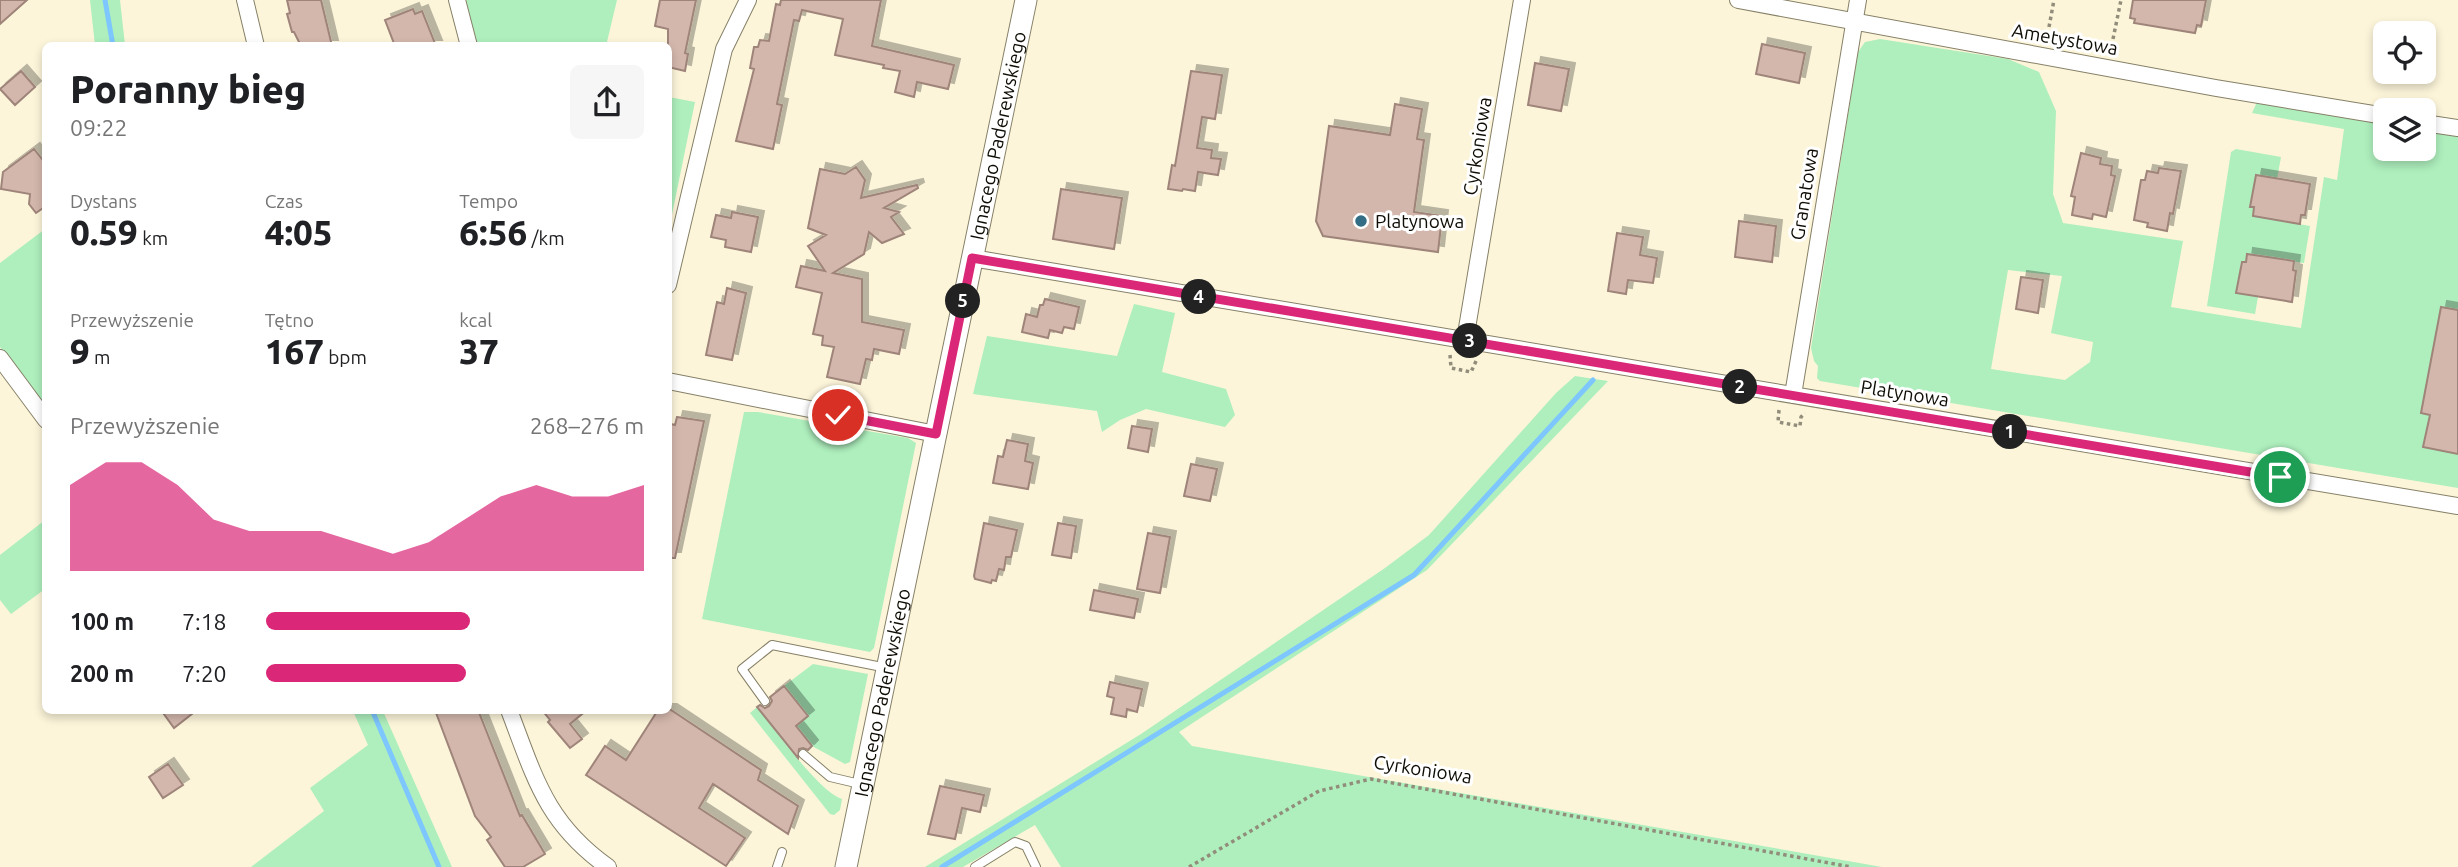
<!DOCTYPE html>
<html lang="pl">
<head>
<meta charset="utf-8">
<style>
  :root { --surface:#fff; --page:#f6f6f6; --text:#202124; --muted:#757577; --accent:#db2777 }
  body { margin:0; font-family:Ubuntu,sans-serif; background:var(--page); color:var(--text); height:100vh; display:flex; flex-direction:column; font-size:26px; white-space:nowrap }
  * { box-sizing:border-box; margin:0 }
  p { font-size:23px; color:var(--muted) }
  .icon { flex:none; width:38px; height:38px; fill:none; stroke:currentColor; stroke-width:2; stroke-linecap:round; stroke-linejoin:round }
  .map { position:relative; flex:1; overflow:hidden }
  .details { position:absolute; left:42px; top:42px; width:630px; height:672px; display:flex; flex-direction:column; background:var(--surface); border-radius:10px; box-shadow:0 4px 10px #0003 }
  .details>* { flex:none }
  .controls { position:absolute; left:2373px; top:21px; display:grid; gap:14px }
  .controls a { display:grid; place-items:center; width:63px; height:63px; border-radius:10px; background:var(--surface); box-shadow:0 4px 10px #0003; font-size:35px }
  .pin { position:absolute; display:grid; place-items:center; width:60px; height:60px; color:#fff; margin:-30px; border:4px solid #fff; border-radius:50%; box-shadow:0 2px 7px #0007 }
  .km { position:absolute; width:35px; height:35px; margin:-18px; border-radius:50%; background:#222; color:#fff; font-size:19px; line-height:35px; text-align:center }
  .round { display:grid; place-items:center; flex:none; width:74px; height:74px; border-radius:10px; background:var(--page) }
  .headline { display:flex; align-items:center; justify-content:space-between; height:119px; padding:0 28px }
  h1 { font-size:38px; font-weight:800; line-height:52px }
  .stats { display:grid; grid-template-columns:repeat(3,1fr); gap:10px; height:119px; padding:7px 28px }
  .stats div { display:grid; align-content:center }
  .stats b { font-size:35px; font-weight:800 }
  .stats small { font-size:19px; font-weight:400 }
  .stats p { font-size:19px }
  .chart { height:196px; padding:14px 28px }
  .chart p { display:flex; justify-content:space-between }
  .chart svg { width:100%; height:126px; margin-top:7px; fill:var(--accent); opacity:.7 }
  ul { padding:0 28px; list-style:none; font-size:23px }
  li { display:grid; grid-template-columns:112px 84px 1fr; align-items:center; height:52px }
  li i { height:18px; border-radius:9px; background:var(--accent) }
  .map>svg:first-child { display:block }
</style>
</head>
<body>
<div class="map">
<svg width="2458" height="867" viewBox="0 0 2458 867">
  <defs>
    <filter id="shadow"><feDropShadow dx="6" dy="-6" stdDeviation="0" flood-color="#0004"/></filter>
  </defs>
  <rect width="100%" height="100%" fill="#fcf5da"/>
  <path fill="#aeefbd" fill-rule="evenodd" d="M90,0H120L125,45H95Z
    M466,0H617L606,46L477,45Z
    M1880,39L2008,59L2039,72L2056,111L2053,194L2063,223L2183,241L2171,307L2301,328L2324,177L2337,180L2344,129L2252,113L2257,102L2385,122V149H2424V128L2458,133V488L1820,381L1817,378L1818,366L1814,361L1811,348L1858,52L1865,42ZM2008,270L2062,276L2051,333L2093,342L2090,362L2065,380L1991,369Z
    M669,97L695,102L669,229L668,97Z
    M2236,149L2281,157L2277,179L2256,175L2251,206L2254,207L2253,216L2310,226L2304,263L2247,254L2246,262H2241L2237,293L2258,297L2255,314L2207,306L2231,152Z
    M45,229V410L0,347V263Z
    M1134,304L1175,313L1162,372L1226,389L1235,415L1225,427L1146,409L1120,420L1102,432L1097,411L973,394L987,336L1117,356Z
    M1575,376L1608,381L1427,570L1179,732L1192,746L1882,867H1061L1035,825L963,867H925L1141,734L1385,568L1429,535L1556,393Z
    M744,412H758L908,438L916,443L874,648L870,652L702,619Z
    M45,520V589L11,614L0,600V555Z
    M813,664L868,674L850,762L845,764L812,746L796,726L807,716L784,686Z
    M757,707C773,727 820,793 842,799L840,810L834,815L830,814L750,713Z
    M353,711H383L452,867H251L324,811L310,788L368,745Z"/>
  <g fill="none" stroke-linecap="round" stroke-linejoin="round">
    <path stroke="#7dc6fe" stroke-width="5" d="M105,0L113,46
      M372,710L439,867
      M942,867L1414,575L1593,380"/>
  </g>
  <path fill="#d3b7ac" stroke="#9f847a" stroke-width="2" filter="url(#shadow)" d="M0,0H27L0,24Z
    M287,0H321L332,46H301L294,32H292L287,14L290,13Z
    M660,0H696L685,53L688,54L685,71L668,67V29L655,26Z
    M781,0H881L872,46L954,65L948,89L917,82L914,97L895,92L900,71L883,68L884,65L835,55L843,19L802,10L799,21L794,20L777,104L782,105L773,149L736,141L754,69L750,68L754,47H758L760,40L769,41L776,4L780,5Z
    M2133,0H2206L2201,26L2197,25L2195,33L2134,23L2135,19L2130,18Z
    M413,9L415,14L422,11L436,46H395L385,20Z
    M1762,44L1805,53L1799,83L1756,74Z
    M1535,63L1569,69L1561,111L1528,105Z
    M21,71L35,87L15,105L0,89Z
    M1191,71L1222,75L1215,119L1202,117L1197,148L1212,150L1211,158L1221,159L1218,175L1198,172L1195,191L1183,189L1182,191L1168,189L1172,165L1175,166Z
    M1395,104L1422,109L1417,139L1424,140L1414,212L1442,216L1438,252L1323,236L1316,221L1329,126L1390,135Z
    M34,149L46,164V206L36,213L29,204L30,194L1,189L3,172Z
    M2081,153L2101,158L2100,164L2112,166L2111,175L2115,176L2106,217L2093,214L2092,219L2072,215L2075,197L2071,196Z
    M856,167L865,180L861,198L917,185L918,188L884,208L899,212L891,217L904,234L882,243L869,232L864,254L833,273L862,279V322L904,330L899,354L874,349L872,360L866,359L860,384L827,377L834,347L822,345L823,336L813,334L822,293L796,287L801,266L825,271L808,246L826,235L808,228L820,169L845,174Z
    M2159,168L2181,171L2173,214L2170,213L2167,231L2147,227L2148,223L2134,220L2141,180H2145L2147,171L2158,173Z
    M2256,175L2310,184L2305,215H2301L2300,224L2253,216L2254,207H2250Z
    M1061,189L1122,198L1114,249L1053,239Z
    M732,212L758,217L751,252L725,247L726,240L711,237L716,215L731,218Z
    M1739,221L1776,226L1772,262L1735,257Z
    M1617,233L1643,237L1640,255L1657,258L1653,283L1628,280L1626,294L1608,291Z
    M2247,254L2294,261L2293,270L2296,271L2292,302L2236,293L2242,262H2246Z
    M2021,277L2043,280L2038,313L2016,309Z
    M727,288L746,293L732,360L706,355L717,302L724,304Z
    M1045,299L1079,307L1074,329L1064,327L1062,333L1050,330L1048,338L1022,332L1026,314L1037,317L1040,305H1043Z
    M2441,307L2458,310V454L2423,447L2430,415L2421,413Z
    M677,417L704,421L675,558H668V437L671,424L675,425Z
    M1132,426L1152,429L1148,452L1128,448Z
    M1007,440L1028,444L1025,461L1033,463L1028,489L993,483L998,456L1003,457Z
    M1191,464L1217,469L1210,501L1184,496Z
    M984,523L1017,530L1011,557H1006L1004,570L999,569L996,581L992,580L991,583L975,579L974,576Z
    M1058,523L1076,526L1071,558L1052,555Z
    M1148,533L1170,537L1160,593L1137,589Z
    M1094,590L1138,599L1134,618L1090,610Z
    M1110,682L1142,689L1137,712L1127,709L1126,717L1111,714L1114,698L1107,696Z
    M784,686L808,716L796,726L812,746L808,750L803,748L799,749L798,758L757,707L760,705L765,708L769,706L772,701L770,697Z
    M161,710H197L174,728Z
    M435,710H478L520,816L522,815L545,854L523,867H505L487,840L491,837L475,816Z
    M542,710H587L570,724L582,739L570,748L548,722L550,720Z
    M658,710H671L761,770L758,780L798,806L788,834L713,784L699,808L745,838L726,866L586,775L605,746L626,760Z
    M168,764L183,785L163,798L149,777Z
    M940,786L984,795L980,812L962,808L955,839L928,834Z"/>
  <g fill="none" stroke-linecap="round" stroke-linejoin="round">
    <defs>
      <path id="lane" d="M765,701L742,669L772,645L887,668
        M803,754L830,777L860,784
        M777,867L782,852
        M975,867L1015,842L1026,846L1036,867"/>
      <path id="street" d="M245,0L256,46
        M457,0L469,46
        M1738,0L2216,88L2385,116
        M2424,123L2458,128
        M972,258L2458,506
        M668,285L724,49L748,0
        M1465,340L1522,0
        M0,358L46,420
        M668,381L936,434
        M1793,395L1858,0
        M509,710C535,778 546,823 608,867"/>
      <g id="secondary">
        <path id="s1" d="M846,867L1026,0"/>
      </g>
    </defs>
    <use href="#lane" stroke="#868067" stroke-width="10"/>
    <use href="#street" stroke="#868067" stroke-width="18"/>
    <use href="#secondary" stroke="#868067" stroke-width="23"/>
    <path stroke="#918d7a" stroke-width="3.5" stroke-dasharray="3.5 3.5" stroke-linecap="butt" d="M2049,27L2054,0
      M2113,39L2121,0
      M1450,355L1451,368L1471,372L1477,359
      M1779,410L1778,422L1800,426L1801,417L1805,413
      M1189,867L1319,791L1371,779L1851,867"/>
    <use href="#lane" stroke="#fff" stroke-width="8"/>
    <use href="#street" stroke="#fff" stroke-width="16"/>
    <use href="#secondary" stroke="#fff" stroke-width="21"/>
  </g>
  <g fill="none" stroke-linecap="round" stroke-linejoin="round">
    <defs>
      <path id="route" d="M838,415L936,434L972,258L2280,477"/>
    </defs>
    <use href="#route" stroke="#fff" stroke-width="14"/>
    <use href="#route" stroke="#db2777" stroke-width="9"/>
  </g>
  <circle fill="#326d85" stroke="#fff" stroke-width="2.5" cx="1361" cy="221" r="7"/>
  <g text-anchor="middle" stroke-width="6" stroke-linejoin="round" paint-order="stroke">
    <g font-size="19" fill="#0e0c04" stroke="#fff">
      <text transform="translate(2065 39) rotate(10)" y="7">Ametystowa</text>
      <text dy="7" stroke="none"><textPath href="#s1" startOffset="747">Ignacego Paderewskiego</textPath></text>
      <text transform="translate(1477 146) rotate(-81)" y="7">Cyrkoniowa</text>
      <text transform="translate(1804 194) rotate(-81)" y="7">Granatowa</text>
      <text transform="translate(1905 393) rotate(9)" y="7">Platynowa</text>
      <text dy="7" stroke="none"><textPath href="#s1" startOffset="178">Ignacego Paderewskiego</textPath></text>
      <text transform="translate(1423 769) rotate(9)" y="7">Cyrkoniowa</text>
    </g>
    <g font-size="19" fill="#0e0c04" stroke="#fff" text-anchor="start">
      <text x="1375" y="228">Platynowa</text>
    </g>
  </g>
</svg>
<div class="controls">
<a><svg class="icon" aria-label="locate" viewBox="0 0 24 24"><circle cx="12" cy="12" r="6"/><path d="M12 2v4M12 18v4M2 12h4M18 12h4"/></svg></a>
<a><svg class="icon" aria-label="layers" viewBox="0 0 24 24"><path d="M12 4l9 5-9 5-9-5zM3 14l9 5 9-5"/></svg></a>
</div>
<div class="pin" style="left:2280px;top:477px;background:#1e9e55"><svg class="icon" aria-label="arrive" viewBox="0 0 24 24"><path d="M6 21V4h12l-3 4 3 4H6"/></svg></div>
<div class="pin" style="left:838px;top:415px;background:#d93025"><svg class="icon" aria-label="check" viewBox="0 0 24 24"><path d="M5 12l5 5 9-10"/></svg></div>
<b class="km" style="left:2010px;top:432px">1</b>
<b class="km" style="left:1740px;top:387px">2</b>
<b class="km" style="left:1470px;top:341px">3</b>
<b class="km" style="left:1199px;top:297px">4</b>
<b class="km" style="left:963px;top:301px">5</b>
<section class="details">
<div class="headline"><div><h1>Poranny bieg</h1><p>09:22</p></div><a class="round"><svg class="icon" aria-label="share" viewBox="0 0 24 24"><path d="M12 15V3M7 8l5-5 5 5M5 13v7h14v-7"/></svg></a></div>
<div class="stats">
<div><p>Dystans</p><b>0.59<small> km</small></b></div>
<div><p>Czas</p><b>4:05</b></div>
<div><p>Tempo</p><b>6:56<small> /km</small></b></div>
</div>
<div class="stats">
<div><p>Przewyższenie</p><b>9<small> m</small></b></div>
<div><p>Tętno</p><b>167<small> bpm</small></b></div>
<div><p>kcal</p><b>37</b></div>
</div>
<div class="chart"><p><span>Przewyższenie</span>268–276 m</p>
<svg viewBox="0 0 160 44" preserveAspectRatio="none"><path d="M0 44V14L10 6L20 6L30 14L40 26L50 30L60 30L70 30L80 34L90 38L100 34L110 26L120 18L130 14L140 18L150 18L160 14V44z"/></svg>
</div>
<ul>
<li><b>100 m</b>7:18<i style="width:54%"></i></li>
<li><b>200 m</b>7:20<i style="width:53%"></i></li>
</ul>
</section>
</div>
</body>
</html>
